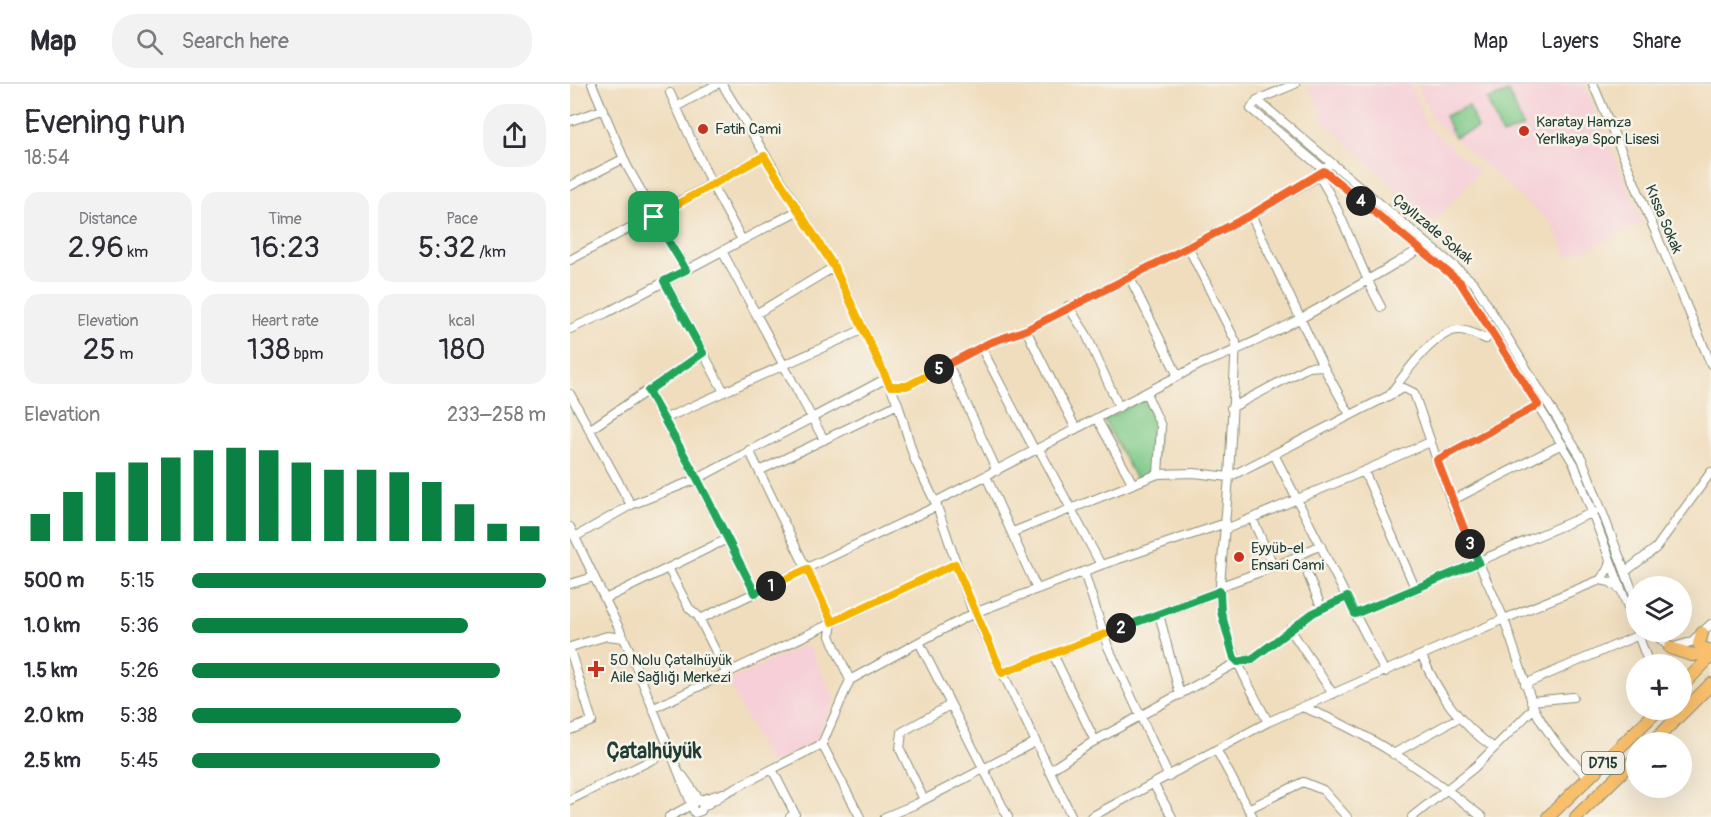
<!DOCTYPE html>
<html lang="en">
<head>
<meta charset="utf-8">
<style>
  :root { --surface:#fff; --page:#f2f2f3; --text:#2b2b33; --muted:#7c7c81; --line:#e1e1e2; --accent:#0b8043 }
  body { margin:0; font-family:Pangolin,sans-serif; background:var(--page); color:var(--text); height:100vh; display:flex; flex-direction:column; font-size:22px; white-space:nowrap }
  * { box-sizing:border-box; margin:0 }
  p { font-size:20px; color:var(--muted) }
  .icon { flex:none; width:33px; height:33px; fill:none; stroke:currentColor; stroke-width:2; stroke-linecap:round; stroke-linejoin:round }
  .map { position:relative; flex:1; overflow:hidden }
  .details { display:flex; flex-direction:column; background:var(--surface); width:570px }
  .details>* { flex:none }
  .controls { position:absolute; left:1056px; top:492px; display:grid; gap:12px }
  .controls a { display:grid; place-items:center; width:66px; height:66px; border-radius:50%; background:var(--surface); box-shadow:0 6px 24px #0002; font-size:30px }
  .pin { position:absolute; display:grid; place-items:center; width:51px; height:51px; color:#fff; margin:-26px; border-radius:12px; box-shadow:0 3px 9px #0006 }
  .km { position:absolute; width:30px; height:30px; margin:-15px; border-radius:50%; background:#222; color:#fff; font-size:16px; line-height:30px; text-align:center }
  .round { display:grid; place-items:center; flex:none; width:63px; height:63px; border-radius:24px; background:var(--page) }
  .summary { display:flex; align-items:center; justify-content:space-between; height:102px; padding:0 24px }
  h1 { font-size:33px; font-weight:600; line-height:45px }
  .stats { display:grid; grid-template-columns:repeat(3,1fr); gap:9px; height:102px; padding:6px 24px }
  .stats div { display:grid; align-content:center; border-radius:15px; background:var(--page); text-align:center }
  .stats b { font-size:30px; font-weight:600 }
  .stats small { font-size:16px; font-weight:400 }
  .stats p { font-size:16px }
  .chart { height:168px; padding:12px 24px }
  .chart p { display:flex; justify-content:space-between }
  .chart svg { width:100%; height:108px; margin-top:6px; stroke:var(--accent); stroke-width:6 }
  ul { padding:0 24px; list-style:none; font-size:20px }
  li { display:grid; grid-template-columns:96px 72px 1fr; align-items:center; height:45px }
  li i { height:15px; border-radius:8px; background:var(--accent) }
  header { display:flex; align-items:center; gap:36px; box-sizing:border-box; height:84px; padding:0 30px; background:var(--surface); border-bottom:2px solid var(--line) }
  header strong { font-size:28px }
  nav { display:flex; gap:33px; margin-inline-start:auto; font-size:21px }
  .search { width:420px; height:54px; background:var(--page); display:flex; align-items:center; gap:15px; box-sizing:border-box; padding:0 21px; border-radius:24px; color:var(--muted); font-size:22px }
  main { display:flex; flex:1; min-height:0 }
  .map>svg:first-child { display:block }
</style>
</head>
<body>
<header>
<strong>Map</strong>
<div class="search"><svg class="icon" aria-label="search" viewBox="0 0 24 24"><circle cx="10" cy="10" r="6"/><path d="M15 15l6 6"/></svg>Search here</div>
<nav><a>Map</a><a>Layers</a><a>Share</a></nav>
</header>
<main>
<section class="details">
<div class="summary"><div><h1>Evening run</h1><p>18:54</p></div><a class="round"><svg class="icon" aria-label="share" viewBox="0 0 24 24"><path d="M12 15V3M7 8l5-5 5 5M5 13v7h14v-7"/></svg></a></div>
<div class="stats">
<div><p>Distance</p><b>2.96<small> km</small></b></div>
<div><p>Time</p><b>16:23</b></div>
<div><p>Pace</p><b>5:32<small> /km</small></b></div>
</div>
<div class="stats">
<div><p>Elevation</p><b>25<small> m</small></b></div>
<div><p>Heart rate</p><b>138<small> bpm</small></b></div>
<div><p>kcal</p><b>180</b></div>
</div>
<div class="chart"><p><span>Elevation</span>233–258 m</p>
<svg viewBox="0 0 160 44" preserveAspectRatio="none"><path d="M5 44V33M15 44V24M25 44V16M35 44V12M45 44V10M55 44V7M65 44V6M75 44V7M85 44V12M95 44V15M105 44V15M115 44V16M125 44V20M135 44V29M145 44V37M155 44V38"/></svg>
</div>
<ul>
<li><b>500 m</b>5:15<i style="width:100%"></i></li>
<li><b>1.0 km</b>5:36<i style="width:78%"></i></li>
<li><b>1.5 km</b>5:26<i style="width:87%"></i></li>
<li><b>2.0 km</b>5:38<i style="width:76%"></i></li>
<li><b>2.5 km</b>5:45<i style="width:70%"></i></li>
</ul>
</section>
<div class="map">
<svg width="1141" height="733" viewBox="0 0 1141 733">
  <rect width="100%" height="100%" fill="#f7f3e8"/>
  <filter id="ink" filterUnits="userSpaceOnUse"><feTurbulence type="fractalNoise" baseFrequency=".0167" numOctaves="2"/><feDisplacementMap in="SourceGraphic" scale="12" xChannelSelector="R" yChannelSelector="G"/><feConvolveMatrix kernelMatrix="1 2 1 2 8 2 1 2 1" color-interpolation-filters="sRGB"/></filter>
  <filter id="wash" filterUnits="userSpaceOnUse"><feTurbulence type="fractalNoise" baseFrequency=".008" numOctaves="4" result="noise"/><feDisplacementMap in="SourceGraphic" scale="24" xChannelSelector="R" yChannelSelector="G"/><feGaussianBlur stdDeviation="1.35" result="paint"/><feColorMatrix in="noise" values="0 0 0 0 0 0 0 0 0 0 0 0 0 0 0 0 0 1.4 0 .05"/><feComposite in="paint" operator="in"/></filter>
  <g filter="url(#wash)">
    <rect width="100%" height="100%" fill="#f0ddbd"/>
    <path fill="#f6cfd8" d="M747,0H841L856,41L909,87L863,139L749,33L753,30L738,4Z
      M848,0H1014L1073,140L998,173L982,140L862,35Z
      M237,560L265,614L245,658L199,680L158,597Z"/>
    <path fill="#7cc987" stroke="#4e835e" stroke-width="1.5" d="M939,8L953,43L932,51L917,16Z
      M899,22L907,44L884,53L875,32Z
      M575,314L588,342L584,388L566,395L534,336Z"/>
  </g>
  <g filter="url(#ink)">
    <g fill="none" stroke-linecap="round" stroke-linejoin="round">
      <defs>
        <path id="minor" d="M22,0L57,82L116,186
          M152,0L264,183L294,245L328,320L344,374L367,422L401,523L502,733
          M1023,0L1141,280
          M100,9L142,101L172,156
          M687,16L725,0
          M106,23L147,0
          M0,37L32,26
          M749,92C775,133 788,181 811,223
          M0,102L53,75
          M681,131L753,282
          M618,163L666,258L659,393L834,304L844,309L881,417L992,360
          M152,167L254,356
          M0,176L194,72
          M559,192L608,292
          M95,197L154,308
          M498,222L516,250L549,323
          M186,230L264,183
          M0,245L36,229L227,127
          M456,246L506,345
          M411,263L465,367
          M320,302H337L378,280
          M78,307L127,395L185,509
          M576,309L591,342L588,390
          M821,309C834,291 865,246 889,246C898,246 908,252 916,255L922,246
          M0,310L61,421
          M661,324L738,283L753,282L780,331
          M94,335L294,245
          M527,335L563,400
          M19,346L133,269
          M179,366L262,538L260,552L280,596
          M704,370L785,530L1024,428
          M866,376L968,321
          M189,387L328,320
          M427,387L378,280L419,259L456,246L681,131L749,92L757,83
          M794,387L860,358
          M416,392L467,505
          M365,418L631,280C708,252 779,207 850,165
          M682,434L704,483
          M0,443L59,565L121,719
          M656,445L794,387L846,506
          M443,448L588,390L624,389L659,393L649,513C654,559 677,598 698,638
          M5,453L61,421L127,395L317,294
          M1040,476L1038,485L1030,496L1040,498L1051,506
          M531,481L656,439
          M98,484L119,524L128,532L156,588
          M514,488L538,563L599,693
          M1055,488L1086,464L1141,388
          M738,491L752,525
          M0,500L24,493
          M651,502L704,483L751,461
          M35,515L157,455
          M1066,516L1012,375L904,199L687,16L681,25L896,204L1004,380L1066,545
          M589,530L610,611
          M785,530L815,588
          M130,535L367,422
          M720,545L763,610
          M1067,548L1079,580
          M1083,548L1100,564L1121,558L1141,540
          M0,563L37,552L54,554
          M0,566L22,637L0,646
          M483,570L650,507
          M852,572C869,611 889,639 924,664
          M432,589L483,570L525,657
          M955,600L1069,551
          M961,617L1003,613
          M732,623C797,647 858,690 912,733
          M84,624L385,480
          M964,624C978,652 996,671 1018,693
          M252,660L290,733
          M647,667L683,733
          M823,670L888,634
          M202,685L225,730L220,733
          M479,687L521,659L668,578L682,575L743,529L777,513
          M113,692L133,721L131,727L125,729L121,721L128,716
          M584,701L602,733
          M0,716L100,667
          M130,716L153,709
          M354,716L330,665L332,648L380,621
          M133,723L157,708L252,660L280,596L349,558
          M678,725L733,698L753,706L777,733
          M99,733L121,721
          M315,733L346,720L465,658
          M438,733L349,558L404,529L531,481L469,365
          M521,733L698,638L934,535L1030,496
          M842,733L905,683L964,624L934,535L881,417"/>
        <path id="highway" d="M1132,549L1129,560L1132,564L1141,567
          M1100,564L1122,571L1139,568
          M1112,602L1141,572
          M1083,658L1141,600
          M978,733L1088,626
          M1006,733L1066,674"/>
      </defs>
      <use href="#minor" stroke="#888d78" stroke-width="10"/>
      <use href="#highway" stroke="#888d78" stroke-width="14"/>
      <use href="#minor" stroke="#fff" stroke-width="8"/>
      <use href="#highway" stroke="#f8bf6c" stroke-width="12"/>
    </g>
  </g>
  <g fill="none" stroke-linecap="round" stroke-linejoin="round" filter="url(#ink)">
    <defs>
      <path id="split-1" d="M84,133L116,186L94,197L133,269L78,307L127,394L185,509L201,502"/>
      <path id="split-2" d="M201,502L237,485L262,538L385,480L432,589L551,544"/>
      <path id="split-3" d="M551,544L650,507L651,528L664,574L668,578L682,575L743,529L777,513L785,530L909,478L900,460"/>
      <path id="split-4" d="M791,117L890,198L968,321L867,376L900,460"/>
      <path id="split-5" d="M369,285L419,259L456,246L681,131L754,87L791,117"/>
      <path id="split-6" d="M84,133L194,72L264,183L320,302H337L369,285"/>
    </defs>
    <use href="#split-1" stroke="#fff" stroke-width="12"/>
    <use href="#split-2" stroke="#fff" stroke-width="12"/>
    <use href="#split-3" stroke="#fff" stroke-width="12"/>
    <use href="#split-4" stroke="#fff" stroke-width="12"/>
    <use href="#split-5" stroke="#fff" stroke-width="12"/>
    <use href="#split-6" stroke="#fff" stroke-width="12"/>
    <use href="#split-1" stroke="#22a559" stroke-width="8"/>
    <use href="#split-2" stroke="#f5b400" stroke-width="8"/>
    <use href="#split-3" stroke="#22a559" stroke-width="8"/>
    <use href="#split-4" stroke="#f0652b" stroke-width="8"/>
    <use href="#split-5" stroke="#f0652b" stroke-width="8"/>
    <use href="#split-6" stroke="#f5b400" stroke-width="8"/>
  </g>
  <g fill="#c8321e" stroke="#f7f3e8" stroke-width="2">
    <circle cx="133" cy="45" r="6"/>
    <circle cx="954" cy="47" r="6"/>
    <circle cx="669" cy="473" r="6"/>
    <path d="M23 576h6v6h6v6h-6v6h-6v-6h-6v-6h6z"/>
  </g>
  <g text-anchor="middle" stroke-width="5" stroke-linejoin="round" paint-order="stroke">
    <rect fill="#f7f3e8" stroke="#60746a" stroke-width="1.5" x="1012" y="668" width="42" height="22" rx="4.5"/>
    <g font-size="14" font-weight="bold" fill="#1f3d34">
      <text x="1033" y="684">D715</text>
    </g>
    <g font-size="15" fill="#1f3d34" stroke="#f7f3e8" text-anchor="start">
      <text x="966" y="43">Karatay Hamza<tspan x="966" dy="17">Yerlikaya Spor Lisesi</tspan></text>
      <text x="145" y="50">Fatih Cami</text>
      <text x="681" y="469">Eyyüb-el<tspan x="681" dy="17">Ensari Cami</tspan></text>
      <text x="40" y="581">50 Nolu Çatalhüyük<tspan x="40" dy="17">Aile Sağlığı Merkezi</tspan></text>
    </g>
    <g font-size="15" fill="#1f3d34" stroke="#f7f3e8">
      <text transform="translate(1094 135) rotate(67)" y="5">Kıssa Sokak</text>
      <text transform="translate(863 145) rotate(40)" y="5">Çaylızade Sokak</text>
    </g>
    <g font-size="21" font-weight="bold" fill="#1f3d34" stroke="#f7f3e8">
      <text x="84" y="674">Çatalhüyük</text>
    </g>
  </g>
</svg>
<div class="controls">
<a><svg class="icon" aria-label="layers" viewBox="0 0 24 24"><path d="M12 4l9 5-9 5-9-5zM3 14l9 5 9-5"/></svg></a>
<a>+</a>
<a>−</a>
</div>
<div class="pin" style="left:84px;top:133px;background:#1e9e55"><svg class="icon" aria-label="arrive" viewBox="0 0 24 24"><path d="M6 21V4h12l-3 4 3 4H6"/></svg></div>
<b class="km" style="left:201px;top:502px">1</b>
<b class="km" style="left:551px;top:544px">2</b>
<b class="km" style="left:900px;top:460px">3</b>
<b class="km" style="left:791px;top:117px">4</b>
<b class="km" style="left:369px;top:285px">5</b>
</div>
</main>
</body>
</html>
